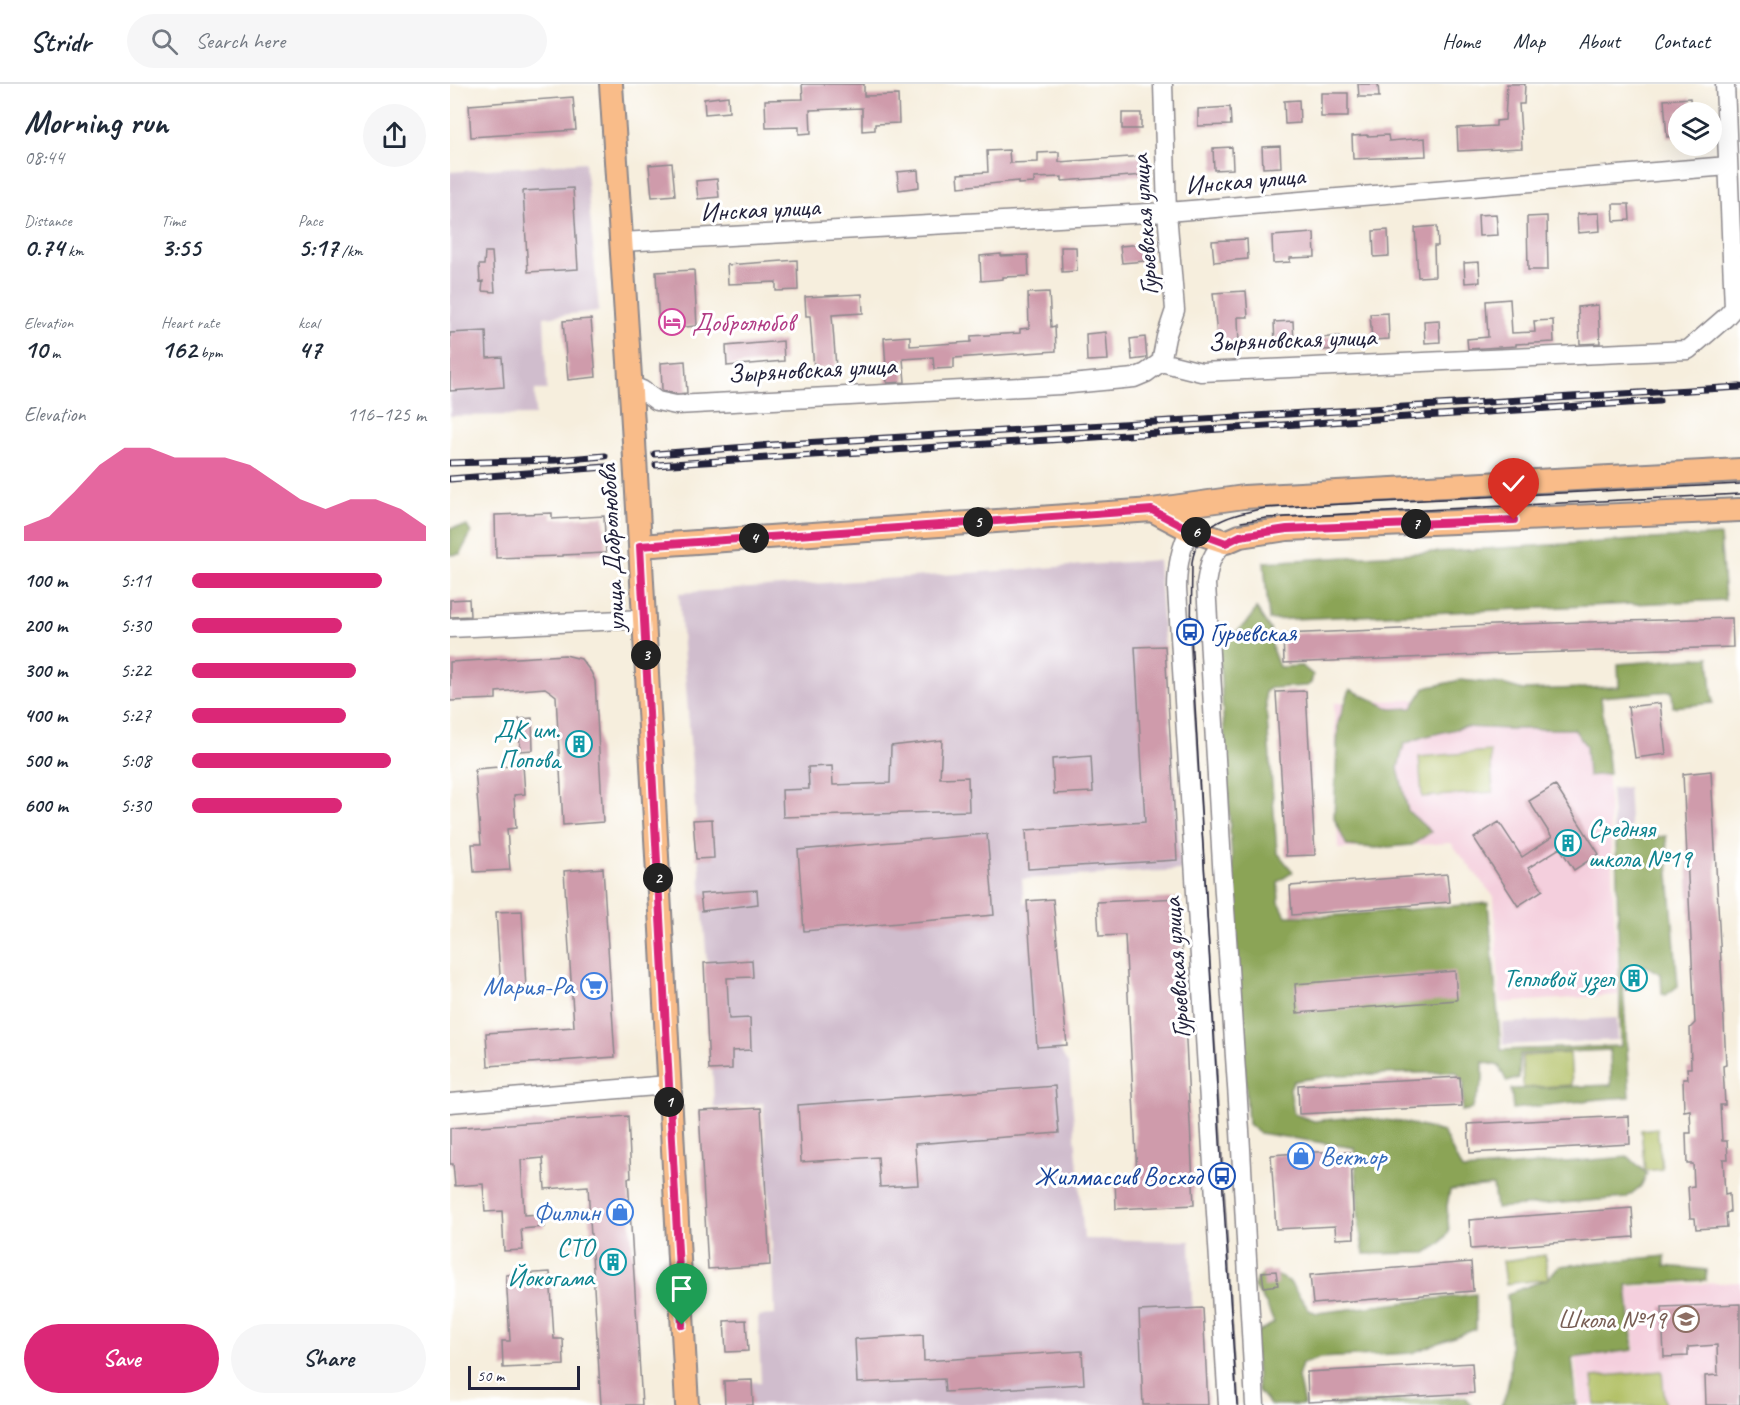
<!DOCTYPE html>
<html lang="en">
<head>
<meta charset="utf-8">
<style>
  :root { --surface:#fff; --page:#f6f6f7; --text:#1f2937; --muted:#747a83; --line:#e0e1e3; --accent:#db2777 }
  body { margin:0; font-family:Caveat,sans-serif; background:var(--page); color:var(--text); height:100vh; display:flex; flex-direction:column; font-size:22px; white-space:nowrap }
  * { box-sizing:border-box; margin:0 }
  p { font-size:20px; color:var(--muted) }
  .icon { flex:none; width:33px; height:33px; fill:none; stroke:currentColor; stroke-width:2; stroke-linecap:round; stroke-linejoin:round }
  .map { position:relative; flex:1; overflow:hidden }
  .side { display:flex; flex-direction:column; background:var(--surface); width:450px }
  .side>* { flex:none }
  .tools { position:absolute; left:1218px; top:18px; display:grid; gap:12px }
  .tools a { display:grid; place-items:center; width:54px; height:54px; border-radius:50%; background:var(--surface); box-shadow:0 6px 24px #0002; font-size:30px }
  .scale { position:absolute; left:18px; bottom:15px; width:112px; box-sizing:border-box; padding-left:6px; border:3px solid #22223b; border-top:0; font-size:16px; line-height:21px; white-space:nowrap; color:#22223b; -webkit-text-stroke:4px #fff; paint-order:stroke }
  .pin { position:absolute; display:grid; place-items:center; width:51px; height:51px; color:#fff; margin:-62px -26px; border-radius:50% 50% 50% 0; rotate:-45deg; box-shadow:0 0 6px #0007 }
  .pin .icon { rotate:45deg }
  .km { position:absolute; width:30px; height:30px; margin:-15px; border-radius:50%; background:#222; color:#fff; font-size:16px; line-height:30px; text-align:center }
  .round { display:grid; place-items:center; flex:none; width:63px; height:63px; border-radius:32px; background:var(--page) }
  .headline { display:flex; align-items:center; justify-content:space-between; height:102px; padding:0 24px }
  h1 { font-size:33px; font-weight:600; line-height:45px }
  .metrics { display:grid; grid-template-columns:repeat(3,1fr); gap:9px; height:102px; padding:6px 24px }
  .metrics div { display:grid; align-content:center }
  .metrics b { font-size:26px; font-weight:600 }
  .metrics small { font-size:16px; font-weight:400 }
  .metrics p { font-size:16px }
  .chart { height:168px; padding:12px 24px }
  .chart p { display:flex; justify-content:space-between }
  .chart svg { width:100%; height:108px; margin-top:6px; fill:var(--accent); opacity:.7 }
  .primary-button { display:flex; gap:12px; margin-top:auto; padding:12px 24px }
  .primary-button a { flex:1; height:69px; border-radius:36px; background:var(--accent); color:#fff; font-size:24px; font-weight:600; line-height:69px; text-align:center }
  .primary-button a+a { background:var(--page); color:var(--text) }
  ul { padding:0 24px; list-style:none; font-size:20px }
  li { display:grid; grid-template-columns:96px 72px 1fr; align-items:center; height:45px }
  li i { height:15px; border-radius:8px; background:var(--accent) }
  header { display:flex; align-items:center; gap:36px; box-sizing:border-box; height:84px; padding:0 30px; background:var(--surface); border-bottom:2px solid var(--line) }
  header strong { font-size:28px }
  nav { display:flex; gap:33px; margin-inline-start:auto; font-size:21px }
  .search { width:420px; height:54px; background:var(--page); display:flex; align-items:center; gap:15px; box-sizing:border-box; padding:0 21px; border-radius:33px; color:var(--muted); font-size:22px }
  main { display:flex; flex:1; min-height:0 }
  .map>svg:first-child { display:block }
</style>
</head>
<body>
<header>
<strong>Stridr</strong>
<div class="search"><svg class="icon" aria-label="search" viewBox="0 0 24 24"><circle cx="10" cy="10" r="6"/><path d="M15 15l6 6"/></svg>Search here</div>
<nav><a>Home</a><a>Map</a><a>About</a><a>Contact</a></nav>
</header>
<main>
<section class="side">
<div class="headline"><div><h1>Morning run</h1><p>08:44</p></div><a class="round"><svg class="icon" aria-label="share" viewBox="0 0 24 24"><path d="M12 15V3M7 8l5-5 5 5M5 13v7h14v-7"/></svg></a></div>
<div class="metrics">
<div><p>Distance</p><b>0.74<small> km</small></b></div>
<div><p>Time</p><b>3:55</b></div>
<div><p>Pace</p><b>5:17<small> /km</small></b></div>
</div>
<div class="metrics">
<div><p>Elevation</p><b>10<small> m</small></b></div>
<div><p>Heart rate</p><b>162<small> bpm</small></b></div>
<div><p>kcal</p><b>47</b></div>
</div>
<div class="chart"><p><span>Elevation</span>116–125 m</p>
<svg viewBox="0 0 160 44" preserveAspectRatio="none"><path d="M0 44V38L10 34L20 24L30 13L40 6L50 6L60 10L70 10L80 10L90 13L100 20L110 27L120 31L130 27L140 27L150 31L160 38V44z"/></svg>
</div>
<ul>
<li><b>100 m</b>5:11<i style="width:81%"></i></li>
<li><b>200 m</b>5:30<i style="width:64%"></i></li>
<li><b>300 m</b>5:22<i style="width:70%"></i></li>
<li><b>400 m</b>5:27<i style="width:66%"></i></li>
<li><b>500 m</b>5:08<i style="width:85%"></i></li>
<li><b>600 m</b>5:30<i style="width:64%"></i></li>
</ul>
<div class="primary-button"><a>Save</a><a>Share</a></div>
</section>
<div class="map">
<svg width="1290" height="1321" viewBox="0 0 1290 1321">
  <rect width="100%" height="100%" fill="#fff"/>
  <filter id="ink" filterUnits="userSpaceOnUse"><feTurbulence type="fractalNoise" baseFrequency=".0167" numOctaves="2"/><feDisplacementMap in="SourceGraphic" scale="12" xChannelSelector="R" yChannelSelector="G"/><feConvolveMatrix kernelMatrix="1 2 1 2 8 2 1 2 1" color-interpolation-filters="sRGB"/></filter>
  <filter id="wash" filterUnits="userSpaceOnUse"><feTurbulence type="fractalNoise" baseFrequency=".008" numOctaves="4" result="noise"/><feDisplacementMap in="SourceGraphic" scale="24" xChannelSelector="R" yChannelSelector="G"/><feGaussianBlur stdDeviation="1.35" result="paint"/><feColorMatrix in="noise" values="0 0 0 0 0 0 0 0 0 0 0 0 0 0 0 0 0 1.4 0 .05"/><feComposite in="paint" operator="in"/></filter>
  <g filter="url(#wash)">
    <rect width="100%" height="100%" fill="#f6eedd"/>
    <path fill="#f4cfdd" d="M1148,608L1158,698L1168,911L1050,919L1044,813L1001,759L888,765L884,619Z
      M1290,1198V1321H1129L1125,1274L1185,1267L1178,1203Z"/>
    <path fill="#d0bdcd" d="M135,78L149,227L94,233L97,306H85V331L0,332V88Z
      M708,476L731,786L572,795L574,819L599,818L610,966L619,982L634,1155L740,1157L742,1215L750,1321H277L275,1298H311L308,1232L325,1231L323,1177L313,1019L264,1024L259,907L229,509Z
      M1178,703L1181,753L1164,754L1161,705Z
      M1167,934L1168,956L1053,961L1052,939Z"/>
    <path fill="#afbd5f" stroke="#68704d" stroke-width="1.5" d="M1040,667L1043,708L972,713L969,673Z
      M1120,969L1122,1001L1073,1004L1072,972Z
      M1207,1044L1212,1085L1195,1087L1191,1046Z
      M1095,1171L1098,1195L1056,1200L1053,1177Z
      M1212,1287L1215,1321H1145L1142,1293Z"/>
    <path fill="#8ba456" stroke="#566348" stroke-width="1.5" d="M17,442L21,449L10,470L0,471V444Z
      M1270,451L1275,516L819,536L814,478Z
      M806,524L820,545L823,567L829,583L852,582L863,591L861,599L857,602L821,604L815,608L827,768L843,788L828,798L829,818L836,832H878L1038,819L1051,966L1171,962L1166,757L1216,752L1228,902L1216,911L1212,910L1211,890L1196,882L1172,884L1180,1013L1151,1015L1063,1025L1061,1005L1161,1001L1160,966L1070,970L1069,994L1057,998L1049,982L1033,978V997L1022,1025L1012,1027L1014,999L1006,988L885,991L844,997L840,1004L844,1030L864,1037L906,1033L953,1038L993,1048L1012,1086L1179,1073L1197,1090L1191,1102L1176,1114L1046,1124L1043,1102L1000,1106L997,1122L999,1148L990,1160L976,1169L914,1170L909,1142L905,1064L809,1049L798,1040L769,564L801,534Z
      M1259,573L1263,619L1223,623L1222,607L1151,613L1159,690L1138,692L1136,662L1124,645H1058L1014,643L973,653L954,660L948,684L958,727L981,748L962,761L926,764L897,762L884,734L888,639L900,605L941,625L962,624L975,604L1010,596L1052,600L1073,606L1169,603L1168,580Z
      M1215,1172V1182L1257,1186L1256,1196L1177,1201L1183,1266L1122,1274L1127,1321H1051C1066,1298 1059,1237 1057,1210L1097,1195L1109,1182Z
      M818,1188L839,1197L859,1226L867,1229L1026,1210V1245L962,1269L870,1274L852,1280L848,1293L854,1321H820L808,1307L803,1251L824,1239L816,1220L804,1203L807,1194Z
      M1015,1313L1021,1321H881Z"/>
    <g id="blocks">
      <path fill="#cf9bab" d="M352,0H414V12L448,11L449,39L425,40V46L412,47V24L360,26L361,49L349,50V43L316,44L315,16L353,15Z
        M908,0H928L929,13H909Z
        M1057,0H1075L1074,20H1069L1072,64L1008,67L1007,44L1046,42V37L1055,36Z
        M871,9H898V33H871Z
        M278,12L279,28L255,30L254,15Z
        M123,13L126,46L21,53L19,21Z
        M1240,14L1241,28H1228V52L1217,53L1214,16Z
        M849,16L850,39L835,40L834,17Z
        M780,23L781,41L748,42V25Z
        M672,29H691V45H672Z
        M917,51V52L938,51L939,57L975,54L976,72L903,75L902,52Z
        M830,62L831,83L813,84L812,63Z
        M782,63L783,85L764,86L763,64Z
        M559,66L560,79L588,78V69L609,68V78L694,72L695,91L612,97V93L584,94V99L568,100V97L509,103L508,90L538,88L537,67Z
        M222,79L225,111L202,113L199,81Z
        M468,86L469,103L449,106L447,88Z
        M267,95L269,113L248,115L246,97Z
        M123,104L128,185L78,188L73,107Z
        M1163,120H1179L1180,136L1164,137Z
        M1149,129L1150,147L1128,149L1127,130Z
        M1046,130L1048,151L1029,152L1028,131Z
        M1097,132L1098,186H1078L1077,133Z
        M987,142L988,162H984L985,192L968,193L965,144Z
        M938,146L939,172L924,173L923,147Z
        M864,149L865,173L840,174V178L823,179L822,152Z
        M797,155L798,175L764,178L762,157Z
        M694,160L695,177L672,179L670,162Z
        M611,163H626L627,187L612,188Z
        M35,168H42L45,208L32,207L33,197L30,198L29,181H34Z
        M551,170V172L578,171L579,192L553,193V195L531,197L530,172Z
        M347,176L348,206L326,207V198L278,200L277,181Z
        M1029,178L1030,198L1015,199L1014,179Z
        M244,186L247,242L209,245L206,188Z
        M796,207L798,233H788L789,262L768,263L763,209Z
        M599,208L601,243L605,242L606,267L504,274V284L484,285L483,273L453,275L455,298L437,299L434,254L460,252V262L521,258V252L570,249V245L579,244L578,209Z
        M412,210L413,229L382,231L386,283L364,285L360,232H356L355,213Z
        M1060,215L1062,249L1085,248L1084,237L1103,236L1104,258L1066,260V262L1018,265L1017,255L1038,253L1036,217Z
        M1148,221L1150,259L1130,260L1128,223Z
        M938,229L939,255L922,256L920,230Z
        M141,235L146,293L118,296L113,237Z
        M989,236L990,258L975,259L974,237Z
        M843,237L844,259L825,260L824,238Z
        M36,247L37,274L52,273L54,303L0,307V249Z
        M656,248L658,276L637,277L636,250Z
        M889,252L890,265L871,266L870,254Z
        M695,253L697,274L682,276L680,255Z
        M333,257L334,277L277,282L276,262Z
        M235,277L237,309L227,310L212,307L211,279Z
        M102,429V435L154,432L156,469L113,471V472L46,474L45,431Z
        M19,515L20,532L0,533V516Z
        M1282,534L1283,563L1053,570L834,579L833,550L1068,540Z
        M715,562L727,776L578,785L576,746L695,738L685,563Z
        M115,571L131,575L141,588L145,597L153,738L113,741L106,612L101,608L95,604L46,608V615L0,617V578Z
        M856,607L865,771L836,772L826,608Z
        M1210,619L1216,670L1185,674L1178,623Z
        M82,634L83,666L70,667L69,635Z
        M492,656L490,694L518,693L519,727L333,733L332,706L359,705L358,683L382,682L383,701L440,699L441,662Z
        M641,672L643,708L604,710L602,675Z
        M73,681L75,710L64,711L66,744L57,745L60,786L24,788L22,760H31L25,685Z
        M1261,687L1274,937L1276,981L1273,982L1275,1021H1270L1272,1057H1277L1278,1075H1273L1275,1111L1279,1110L1280,1128L1276,1129L1277,1143L1246,1145L1245,1134H1240L1238,1103L1244,1102L1243,1080H1237L1236,1049H1241L1240,1026L1234,1027L1233,995H1238L1237,984H1241L1240,944L1245,939L1233,690Z
        M1105,701L1149,770L1124,786L1110,764L1078,784L1093,806L1068,822L1024,754L1049,738L1072,773L1102,753L1079,717Z
        M262,735L264,774L246,775L243,736Z
        M537,750L544,831L354,847L348,766Z
        M153,784L165,973L38,982L36,949L124,943L114,787Z
        M997,790L1000,818L842,831L840,802Z
        M307,806L308,820L252,827L250,810Z
        M729,814L744,1121L666,1125L665,1092L687,1091L675,851L649,852L647,818Z
        M603,815L617,961L587,963L577,817Z
        M72,827L76,905L51,907L46,828Z
        M302,876L303,893L277,894L279,935L300,934L301,966L282,967V985L259,986L254,879Z
        M1192,882L1193,905L1176,906L1175,884Z
        M1005,887L1007,916L847,929L845,900Z
        M1010,993L1012,1022L849,1030L848,1001Z
        M605,1002L609,1049L465,1060L468,1101L430,1103L428,1073L351,1078L348,1021Z
        M311,1024L320,1181L258,1185L249,1027Z
        M178,1032L181,1094H178L192,1321H151L138,1102L95,1105L93,1074L71,1076L74,1131L93,1130L94,1143L71,1145L73,1166L54,1167L52,1127L35,1128L33,1100L5,1102L3,1080H0V1044Z
        M1179,1032L1180,1060L1020,1069L1018,1040Z
        M862,1068H901L904,1154L886,1155L885,1142L826,1145L821,1071Z
        M1182,1124L1184,1153L1021,1165L1019,1136Z
        M1021,1178L1023,1207L863,1220L860,1191Z
        M826,1187L828,1201L814,1203L812,1188Z
        M100,1188L104,1255H113L114,1281L53,1284L52,1257H60L56,1191Z
        M1290,1220V1321H1256L1255,1292L1268,1291L1267,1261L1238,1263V1272L1214,1273L1212,1223Z
        M753,1224L758,1321H693L689,1227Z
        M296,1236L298,1267L276,1268L274,1237Z
        M473,1251L474,1277L632,1267L634,1300L495,1308L494,1295L407,1299L405,1255Z
        M1022,1279L1024,1309L858,1318L857,1288Z
        M302,1296L303,1321H275L274,1297Z"/>
    </g>
  </g>
  <g filter="url(#ink)">
    <use href="#blocks" fill-opacity="0" stroke="#8c888c" stroke-width="1.5"/>
    <g fill="none" stroke-linecap="round" stroke-linejoin="round">
      <defs>
        <path id="minor" d="M171,158L717,128L1278,82
          M711,278L716,253L725,226L717,128L713,0
          M180,301L192,306L207,317L226,321L610,301L684,294L696,289L711,278L751,288L1238,266L1275,234L1284,224L1275,0
          M740,446C730,464 727,485 727,505L778,1321
          M776,458C760,470 759,482 756,500L772,780L790,1047L805,1321
          M0,544L194,535
          M0,1019L218,1001"/>
        <path id="major" d="M161,0L182,324
          M188,425L237,1321
          M702,426L740,446L776,458L790,452L837,445L1290,426
          M190,462L702,426L794,413L1290,386"/>
      </defs>
      <use href="#minor" stroke="#8c888c" stroke-width="21"/>
      <use href="#major" stroke="#8c888c" stroke-width="26"/>
      <use href="#minor" stroke="#fff" stroke-width="18"/>
      <use href="#major" stroke="#f9bc89" stroke-width="22"/>
      <path stroke="#22223b" stroke-width="1.5" d="M791,438L816,434L1290,410
        M787,1321L772,1092L741,551L742,478C749,436 780,432 815,424L1290,400"/>
      <defs>
        <path id="rail" d="M205,370L336,360L1290,303
          M0,379L106,376L155,372
          M206,381L1209,317
          M0,395L156,383"/>
      </defs>
      <use href="#rail" stroke="#22223b" stroke-width="7"/>
      <use href="#rail" stroke="#fff" stroke-width="4.5" stroke-dasharray="14" stroke-linecap="butt"/>
      <defs>
        <path id="major-bridge" d="M182,324L188,425"/>
      </defs>
      <use href="#major-bridge" stroke="#8c888c" stroke-width="26" stroke-linecap="butt"/>
      <use href="#major-bridge" stroke="#f9bc89" stroke-width="22"/>
    </g>
  </g>
  <g fill="none" stroke-linecap="round" stroke-linejoin="round" filter="url(#ink)">
    <defs>
      <path id="route" d="M232,1241L190,462L702,426L740,446L776,459L790,452L837,445L1064,436"/>
    </defs>
    <use href="#route" stroke="#fff" stroke-width="12"/>
    <use href="#route" stroke="#db2777" stroke-width="8"/>
  </g>
  <defs>
    <symbol id="hotel-ring" viewBox="-11 -11 22 22"><circle r="9.5" fill="#fff" stroke="#d1479c" stroke-width="1.5"/><path d="M-6-4.5h1.5V1H6V5H4.5V3h-9V5H-6ZM-4 0a1.8 1.8 0 1 1 3.6 0ZM.5 0V-2.5h3Q6-2.5 6 0Z" fill="#d1479c"/></symbol>
    <symbol id="bus-ring" viewBox="-11 -11 22 22"><circle r="9.5" fill="#fff" stroke="#1a4fb4" stroke-width="1.5"/><path d="M-5-6H5V4H4V6H2V4H-2V6H-4V4H-5ZM-3.5-4V0h7V-4ZM-3.5 1.2v1.5H-2V1.2ZM2 1.2v1.5H3.5V1.2Z" fill="#1a4fb4"/></symbol>
    <symbol id="building-ring" viewBox="-11 -11 22 22"><circle r="9.5" fill="#fff" stroke="#0f9aa8" stroke-width="1.5"/><path d="M-4-6H4V6H1V3H-1V6H-4ZM-2.5-4.3h1.7v1.8h-1.7ZM.8-4.3h1.7v1.8H.8ZM-2.5-1h1.7V.8h-1.7ZM.8-1h1.7V.8H.8Z" fill="#0f9aa8"/></symbol>
    <symbol id="supermarket-ring" viewBox="-11 -11 22 22"><circle r="9.5" fill="#fff" stroke="#3f7fe0" stroke-width="1.5"/><path d="M-6-5.5h2.5l.6 2H6L4.5 2H-2.5L-4.4-4H-6ZM-1.5 3.2a1.3 1.3 0 1 0 .1 0ZM3 3.2a1.3 1.3 0 1 0 .1 0Z" fill="#3f7fe0"/></symbol>
    <symbol id="shop-ring" viewBox="-11 -11 22 22"><circle r="9.5" fill="#fff" stroke="#3f7fe0" stroke-width="1.5"/><path d="M-5-2.5h2.3a2.7 3.5 0 0 1 5.4 0H5L5.5 6h-11ZM-1.5-2.5h3a1.5 2.3 0 0 0-3 0Z" fill="#3f7fe0"/></symbol>
    <symbol id="school-ring" viewBox="-11 -11 22 22"><circle r="9.5" fill="#fff" stroke="#8d6e63" stroke-width="1.5"/><path d="M0-5L7-2L0 1L-7-2ZM-4 1L0 2.5L4 1V4Q0 6-4 4Z" fill="#8d6e63"/></symbol>
  </defs>
  <g fill-rule="evenodd">
    <use href="#hotel-ring" x="207" y="223" width="30" height="30"/>
    <use href="#bus-ring" x="725" y="533" width="30" height="30"/>
    <use href="#building-ring" x="114" y="645" width="30" height="30"/>
    <use href="#building-ring" x="1103" y="744" width="30" height="30"/>
    <use href="#building-ring" x="1169" y="879" width="30" height="30"/>
    <use href="#supermarket-ring" x="129" y="887" width="30" height="30"/>
    <use href="#shop-ring" x="836" y="1057" width="30" height="30"/>
    <use href="#bus-ring" x="757" y="1077" width="30" height="30"/>
    <use href="#shop-ring" x="155" y="1113" width="30" height="30"/>
    <use href="#building-ring" x="148" y="1163" width="30" height="30"/>
    <use href="#school-ring" x="1221" y="1220" width="30" height="30"/>
  </g>
  <g text-anchor="middle" stroke-width="6" stroke-linejoin="round" paint-order="stroke">
    <g font-size="26" fill="#22223b" stroke="#fff">
      <text transform="translate(795 96) rotate(-5)" y="9">Инская улица</text>
      <text transform="translate(310 125) rotate(-3)" y="9">Инская улица</text>
      <text transform="translate(694 141) rotate(-94)" y="9">Гурьевская улица</text>
      <text transform="translate(842 255) rotate(-2)" y="9">Зыряновская улица</text>
      <text transform="translate(362 285) rotate(-3)" y="9">Зыряновская улица</text>
      <text transform="translate(161 464) rotate(-93)" y="9">улица Добролюбова</text>
      <text transform="translate(726 884) rotate(-94)" y="9">Гурьевская улица</text>
    </g>
    <g font-size="26" fill="#b23c85" stroke="#fff" text-anchor="start">
      <text x="242" y="247">Добролюбов</text>
    </g>
    <g font-size="26" fill="#164399" stroke="#fff" text-anchor="start">
      <text x="760" y="557">Гурьевская</text>
      <text x="752" y="1101" text-anchor="end">Жилмассив Восход</text>
    </g>
    <g font-size="26" fill="#0d838f" stroke="#fff" text-anchor="end">
      <text x="110" y="654">ДК им.<tspan x="110" dy="30">Попова</tspan></text>
      <text x="1138" y="753" text-anchor="start">Средняя<tspan x="1138" dy="30">школа №19</tspan></text>
      <text x="1164" y="903">Тепловой узел</text>
      <text x="144" y="1172">СТО<tspan x="144" dy="30">Йокогама</tspan></text>
    </g>
    <g font-size="26" fill="#366cbe" stroke="#fff" text-anchor="end">
      <text x="124" y="911">Мария-Ра</text>
      <text x="870" y="1081" text-anchor="start">Вектор</text>
      <text x="150" y="1137">Филлин</text>
    </g>
    <g font-size="26" fill="#785e54" stroke="#fff" text-anchor="end">
      <text x="1216" y="1244">Школа №19</text>
    </g>
  </g>
</svg>
<div class="tools">
<a><svg class="icon" aria-label="layers" viewBox="0 0 24 24"><path d="M12 4l9 5-9 5-9-5zM3 14l9 5 9-5"/></svg></a>
</div>
<div class="scale">50 m</div>
<div class="pin" style="left:232px;top:1241px;background:#1e9e55"><svg class="icon" aria-label="arrive" viewBox="0 0 24 24"><path d="M6 21V4h12l-3 4 3 4H6"/></svg></div>
<div class="pin" style="left:1064px;top:436px;background:#d93025"><svg class="icon" aria-label="check" viewBox="0 0 24 24"><path d="M5 12l5 5 9-10"/></svg></div>
<b class="km" style="left:219px;top:1018px">1</b>
<b class="km" style="left:208px;top:794px">2</b>
<b class="km" style="left:196px;top:571px">3</b>
<b class="km" style="left:304px;top:454px">4</b>
<b class="km" style="left:528px;top:438px">5</b>
<b class="km" style="left:746px;top:448px">6</b>
<b class="km" style="left:966px;top:440px">7</b>
</div>
</main>
</body>
</html>
